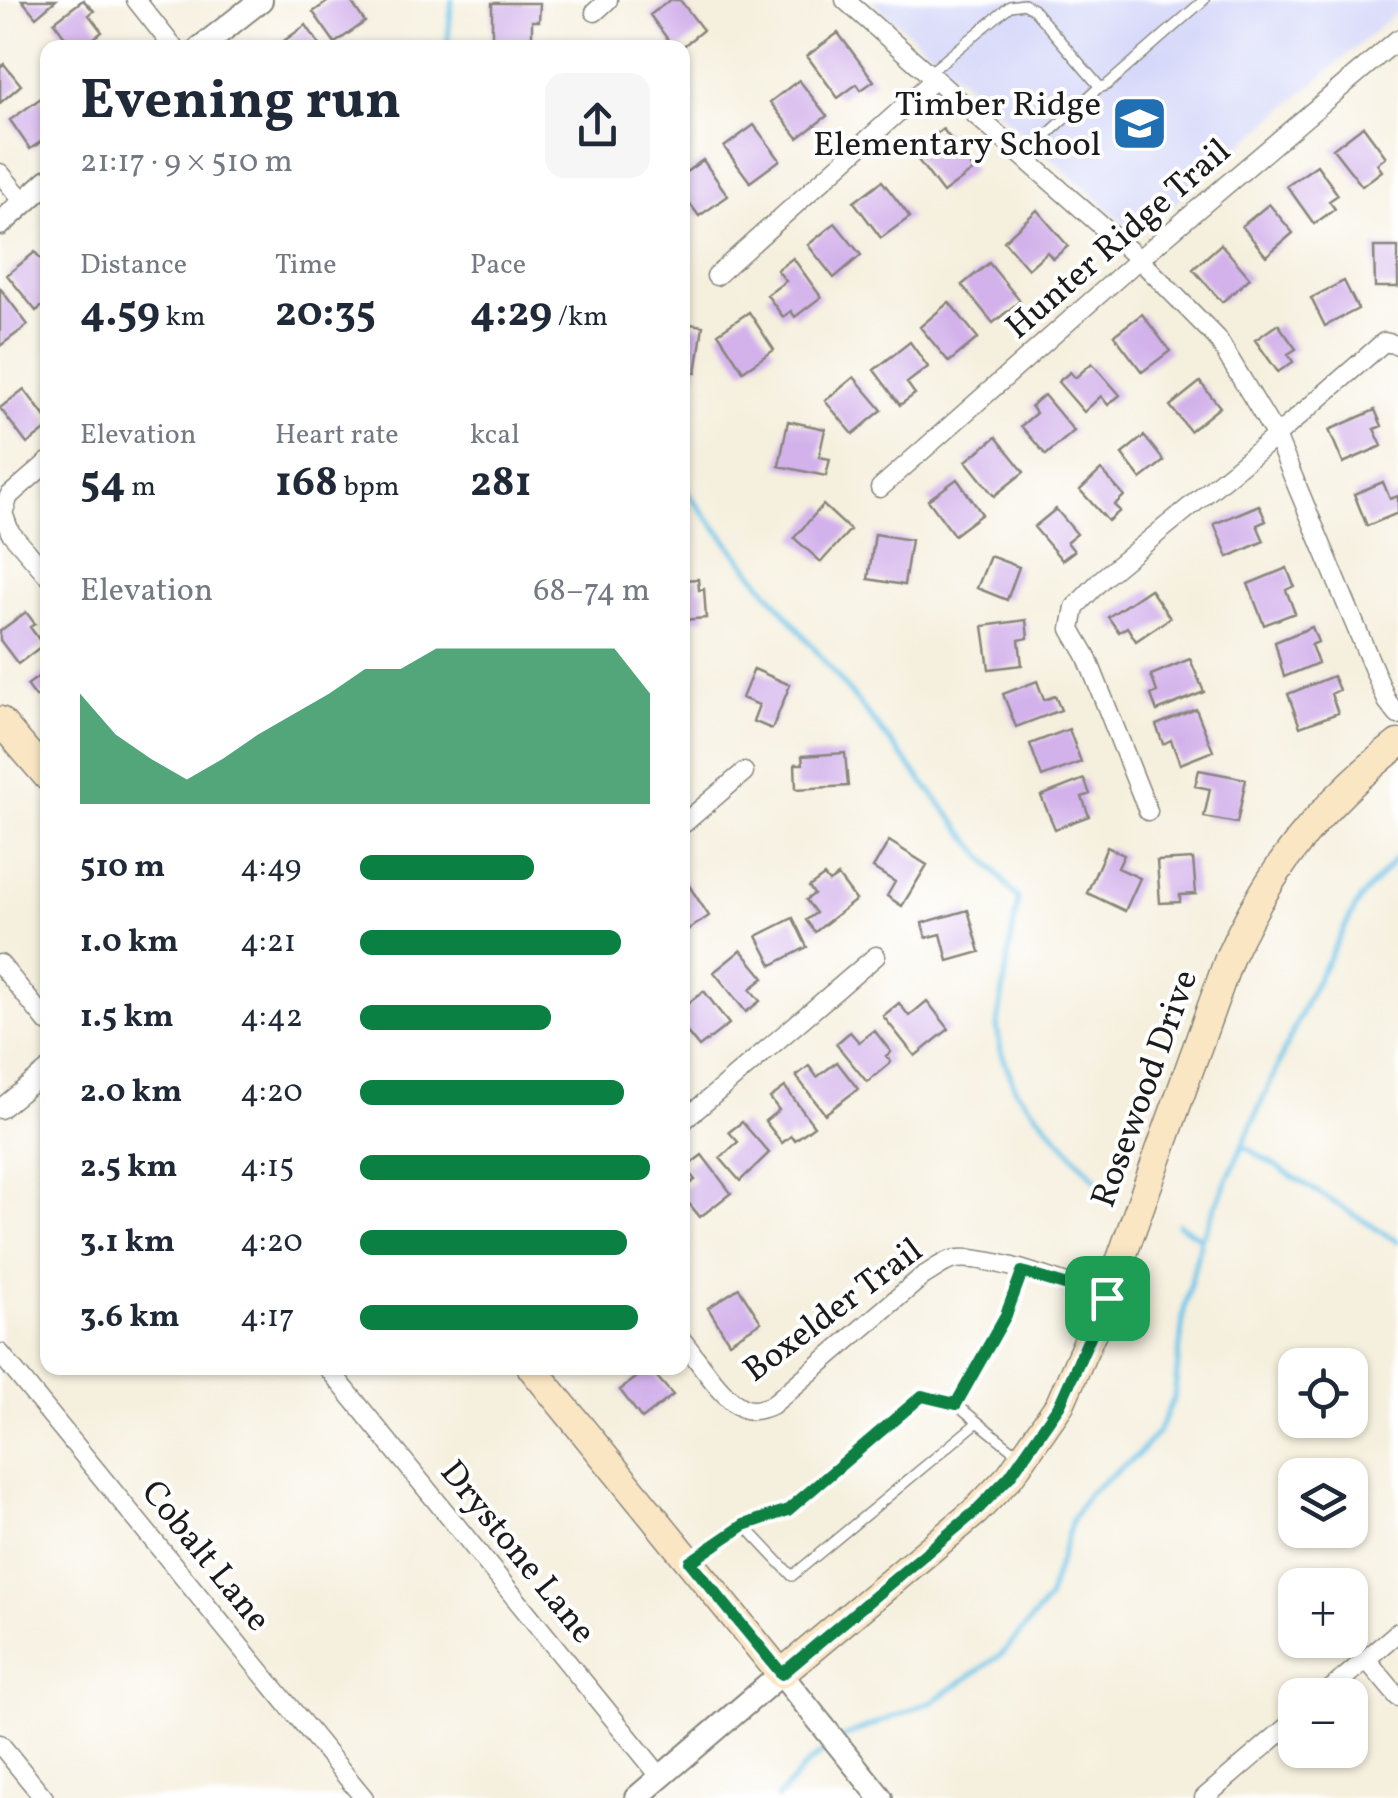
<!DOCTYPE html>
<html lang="en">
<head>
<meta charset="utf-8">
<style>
  :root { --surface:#fff; --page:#f6f6f7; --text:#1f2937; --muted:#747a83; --accent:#0b8043 }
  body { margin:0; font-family:Vollkorn,serif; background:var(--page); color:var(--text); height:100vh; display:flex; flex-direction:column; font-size:38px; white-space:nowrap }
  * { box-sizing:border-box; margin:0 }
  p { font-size:32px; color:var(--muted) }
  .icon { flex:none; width:55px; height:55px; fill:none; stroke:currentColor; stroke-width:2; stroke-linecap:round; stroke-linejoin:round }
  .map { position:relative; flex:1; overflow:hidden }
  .sheet { position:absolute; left:40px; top:40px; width:650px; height:1335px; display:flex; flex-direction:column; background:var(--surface); border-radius:20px; box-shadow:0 2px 8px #0004 }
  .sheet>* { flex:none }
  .buttons { position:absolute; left:1278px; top:1348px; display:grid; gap:20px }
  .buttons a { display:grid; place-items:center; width:90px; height:90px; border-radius:20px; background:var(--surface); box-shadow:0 2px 8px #0004; font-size:50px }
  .pin { position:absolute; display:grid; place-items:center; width:85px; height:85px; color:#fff; margin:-42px; border-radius:20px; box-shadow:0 5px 15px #0006 }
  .round { display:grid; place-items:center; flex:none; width:105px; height:105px; border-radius:20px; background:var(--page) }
  .overview { display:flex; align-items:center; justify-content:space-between; height:170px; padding:0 40px }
  h1 { font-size:55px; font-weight:700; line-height:75px }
  .metrics { display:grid; grid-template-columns:repeat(3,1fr); gap:15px; height:170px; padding:10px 40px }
  .metrics div { display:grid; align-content:center }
  .metrics b { font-size:42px; font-weight:700 }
  .metrics small { font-size:28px; font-weight:400 }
  .metrics p { font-size:28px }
  .chart { height:280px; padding:20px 40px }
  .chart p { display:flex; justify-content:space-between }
  .chart svg { width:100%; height:180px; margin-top:10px; fill:var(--accent); opacity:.7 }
  ul { padding:0 40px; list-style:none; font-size:32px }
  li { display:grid; grid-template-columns:160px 120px 1fr; align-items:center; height:75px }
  li i { height:25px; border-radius:12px; background:var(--accent) }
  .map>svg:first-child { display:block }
</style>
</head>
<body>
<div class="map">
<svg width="1398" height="1798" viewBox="0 0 1398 1798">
  <rect width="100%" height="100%" fill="#fff"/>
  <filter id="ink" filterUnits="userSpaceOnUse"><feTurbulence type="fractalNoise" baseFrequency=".01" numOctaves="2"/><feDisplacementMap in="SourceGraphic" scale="20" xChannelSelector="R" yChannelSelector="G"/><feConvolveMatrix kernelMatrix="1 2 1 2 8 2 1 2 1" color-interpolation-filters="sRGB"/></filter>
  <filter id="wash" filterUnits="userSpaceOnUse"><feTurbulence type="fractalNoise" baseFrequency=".0048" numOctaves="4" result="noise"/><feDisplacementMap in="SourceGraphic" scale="40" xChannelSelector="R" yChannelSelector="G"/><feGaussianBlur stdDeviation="2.25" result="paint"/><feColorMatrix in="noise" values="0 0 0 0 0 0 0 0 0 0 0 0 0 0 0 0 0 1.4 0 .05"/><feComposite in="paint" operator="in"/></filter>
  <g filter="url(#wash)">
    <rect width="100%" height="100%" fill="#f5efdd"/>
    <path fill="#d5d8f9" d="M871,0H1398V11L1138,235Z"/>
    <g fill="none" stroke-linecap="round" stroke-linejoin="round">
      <path stroke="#69c3e7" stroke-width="5" d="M447,48L452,0
        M682,486L1018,899L997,1027L1001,1051L1016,1090L1107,1192
        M1242,1145L1398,1242
        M1178,1224L1201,1238
        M841,1738L935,1700L1002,1654L1048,1600L1072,1520L1088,1494L1138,1455L1158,1432L1174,1398L1184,1311L1201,1239L1309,995L1360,899L1398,856
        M777,1798L808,1764L832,1745"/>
    </g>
    <g id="blocks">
      <path fill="#d3b2eb" d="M22,0H56L36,17Z
        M83,0L94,11L89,15L102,32L81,48H59L68,41L54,22Z
        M330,0H350L365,22L335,43L313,12Z
        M670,0H680L703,30L681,48H674L650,15Z
        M492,3H540L539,21H532V40L492,39Z
        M306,25L322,48H274Z
        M838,33L874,81L861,90L857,84L838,98L807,56Z
        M4,64L21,85L0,103V67Z
        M799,80L827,116L798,138L770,102Z
        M44,96L48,101V137L30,149L10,120Z
        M754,125L780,160L750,182L724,147Z
        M1363,126L1386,157L1377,164L1382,171L1362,186L1333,149Z
        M943,129L974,170L943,193L912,152Z
        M703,160L728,196L699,216L682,193V175Z
        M1317,165L1338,195L1329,201L1335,209L1314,224L1287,186Z
        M882,181L910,217L881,238L854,202Z
        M1269,204L1293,233L1266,256L1242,226Z
        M1037,210L1068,246L1053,259L1047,252L1028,269L1004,241Z
        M835,223L861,255L834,278L808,245Z
        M1221,244L1250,278L1222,302L1193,269Z
        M1374,247H1398V287H1375Z
        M35,252L48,268V302L36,311L7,275Z
        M793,258L821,297L795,317L791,311L783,317L767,295L786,281L777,270Z
        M989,263L1020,301L993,323L962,285Z
        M1344,281L1358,309L1325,326L1311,298Z
        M0,288L28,325L0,346Z
        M949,302L978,338L949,362L920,327Z
        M749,312L774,350L743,371L718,333Z
        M1142,314L1170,351L1142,372L1114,335Z
        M684,323L703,326L696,373L682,372Z
        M1278,324L1296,349L1288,354L1293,362L1278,372L1255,340Z
        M910,342L928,367L907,383L915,394L900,405L874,370Z
        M1092,363L1120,395L1108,405L1101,396L1084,412L1058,382L1070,372L1075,378Z
        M854,377L882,410L853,434L825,401Z
        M1200,382L1220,407L1190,431L1170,406Z
        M24,389L48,421V428L27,444L0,408Z
        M1044,395L1074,431L1046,455L1021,426L1036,413L1031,406Z
        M1375,410L1382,426L1374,429L1382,446L1343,463L1329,430Z
        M788,421L825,429L819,457L830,459L826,476L779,466Z
        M1144,436L1164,461L1141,479L1122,454Z
        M996,437L1024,472L994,496L966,461Z
        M1101,470L1124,496L1114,505L1120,511L1108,521L1080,490Z
        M957,479L982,514L954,535L928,500Z
        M1383,482L1390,499L1398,496V513L1367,526L1354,494Z
        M823,505L850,530L821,562L794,538Z
        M1259,505L1266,521L1257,525L1264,541L1228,557L1214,524Z
        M1056,509L1077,534L1067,542L1074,551L1062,560L1034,527Z
        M875,534L911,540L904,585L868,579Z
        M990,556L1019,567L1007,600L977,588Z
        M1287,568L1294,586L1286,590L1295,613L1264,625L1248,584Z
        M698,579L699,590L704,589L706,618L682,620V580Z
        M1150,589L1170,618L1136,641L1127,627L1119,632L1108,617Z
        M26,612L35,624L30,627L43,645L18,664L0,640V631Z
        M1026,620L1028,638L1019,640L1022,665L989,669L983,626Z
        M1312,627L1318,642L1311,645L1318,663L1284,677L1275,642Z
        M1190,659L1204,692L1157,711L1151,695L1157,692L1151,675Z
        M754,669L790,685L772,729L753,721L759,705L742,698Z
        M48,670V701L42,693L36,697L27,685Z
        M1333,676L1339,690L1331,694L1338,713L1300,727L1288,694Z
        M1037,681L1044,700L1055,696L1061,710L1016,727L1003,694Z
        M1196,709L1213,751L1180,764L1171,740L1163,744L1156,725Z
        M1069,729L1081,762L1042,777L1030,744Z
        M845,753L848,786L796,789L795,764H803L802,756Z
        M1199,770L1246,779L1237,823L1204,817L1210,789L1195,786Z
        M1084,779L1090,794L1082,797L1089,816L1055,829L1041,796Z
        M889,841L927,865L902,906L887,896L895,882L873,868Z
        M1107,847L1124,855L1118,868L1140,878L1125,911L1087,893Z
        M1193,859L1196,894L1180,895V902L1160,903L1157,861Z
        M682,875L709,916L682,934Z
        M824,876L829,882L838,876L856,900L815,932L806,920L816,913L806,900L814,894L809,887Z
        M968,910L980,952L948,961L941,934L926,938L922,923Z
        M793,918L807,947L772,965L757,936Z
        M741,950L764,978L750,989L760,1001L746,1012L714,972Z
        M704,991L729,1024L699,1047L682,1026V1008Z
        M927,1001L949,1029L915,1056L883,1016L899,1003L909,1016Z
        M874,1030L891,1052L886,1056L891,1062L867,1082L836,1044L850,1032L859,1042Z
        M837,1062L858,1089L825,1114L796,1076L809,1066L817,1077Z
        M785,1087L814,1126L795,1140L791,1136L782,1143L765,1121L779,1110L770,1098Z
        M742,1122L769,1153L740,1181L720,1158L738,1142L729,1132Z
        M702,1155L731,1193L700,1217L682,1195V1189L695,1180L685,1168Z
        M739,1288L761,1322L729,1342L708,1308Z
        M649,1368L673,1395L642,1419L620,1390Z"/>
    </g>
  </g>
  <g filter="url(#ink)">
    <use href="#blocks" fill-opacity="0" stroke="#88867c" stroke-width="2.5"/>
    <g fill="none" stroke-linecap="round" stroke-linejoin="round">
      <defs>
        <path id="service" d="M929,73L1010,6L1024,4L1033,9L1100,87
          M1023,157L1097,89L1107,85L1204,0
          M1021,1457L956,1404L1006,1315L1022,1272
          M744,1525L788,1510L923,1396L956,1404
          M693,1560L744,1525L792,1576L978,1422"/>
        <path id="minor" d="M136,0L174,48
          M845,0L1139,259L1217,338L1276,436L1387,701L1398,715
          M595,12L608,0
          M0,173L24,202
          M716,276L935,79
          M48,462L9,496L3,513L10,532L48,576
          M880,488L1139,259L1398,39
          M1148,811L1086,655L1071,629L1075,607L1103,578L1276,436L1384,342L1398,345
          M682,825L744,772
          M0,964L48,1023
          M0,1109L48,1070
          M682,1122L876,956
          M682,1340C697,1358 721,1397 741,1407C752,1413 761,1409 772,1405L923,1276C932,1271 942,1263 951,1260C983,1251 1073,1287 1107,1298
          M0,1353L364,1798
          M328,1368L660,1776
          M1366,1659L1398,1697
          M1324,1695L1398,1632
          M0,1744L44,1798
          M1204,1798L1295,1720"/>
        <path id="tertiary" d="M200,48L261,0
          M0,224L48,181
          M636,1798L781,1674L881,1798"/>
        <path id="secondary" d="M0,721L48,777
          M532,1368L781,1674L976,1511L1010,1476L1060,1404L1107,1298L1230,956C1271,867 1321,804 1398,744"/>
      </defs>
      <use href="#service" stroke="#88867c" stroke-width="12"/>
      <use href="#minor" stroke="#88867c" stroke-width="21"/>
      <use href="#tertiary" stroke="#88867c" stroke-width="26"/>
      <use href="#secondary" stroke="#88867c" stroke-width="31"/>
      <use href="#service" stroke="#fff" stroke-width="9"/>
      <use href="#minor" stroke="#fff" stroke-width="18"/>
      <use href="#tertiary" stroke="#fff" stroke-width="22"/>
      <use href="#secondary" stroke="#fbe6c4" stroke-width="28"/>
    </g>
  </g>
  <g fill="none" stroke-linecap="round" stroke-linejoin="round" filter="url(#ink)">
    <defs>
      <path id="route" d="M1022,1272L1107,1298L1060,1404L1010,1476L976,1511L782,1674L690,1562L744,1525L788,1510L922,1396L956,1404L1006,1315Z"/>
    </defs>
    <use href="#route" stroke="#fff" stroke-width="20"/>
    <use href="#route" stroke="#0b8043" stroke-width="12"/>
  </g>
  <defs>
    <symbol id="school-square" viewBox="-11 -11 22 22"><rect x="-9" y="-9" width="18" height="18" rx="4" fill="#1f6fb2" stroke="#fff"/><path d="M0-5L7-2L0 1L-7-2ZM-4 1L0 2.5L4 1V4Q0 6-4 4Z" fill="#fff"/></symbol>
  </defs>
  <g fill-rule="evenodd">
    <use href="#school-square" x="1108" y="92" width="63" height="63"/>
  </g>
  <g text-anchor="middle" stroke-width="8" stroke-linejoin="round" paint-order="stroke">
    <g font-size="35" fill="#1c1c1c" stroke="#fff" text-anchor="end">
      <text x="1101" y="115">Timber Ridge<tspan x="1101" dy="40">Elementary School</tspan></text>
    </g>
    <g font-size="35" fill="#1c1c1c" stroke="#fff">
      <text transform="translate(1117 238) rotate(-41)" y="12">Hunter Ridge Trail</text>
      <text transform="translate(1143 1088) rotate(-70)" y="12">Rosewood Drive</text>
      <text transform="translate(832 1309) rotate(-37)" y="12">Boxelder Trail</text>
      <text transform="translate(519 1551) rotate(51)" y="12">Drystone Lane</text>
      <text transform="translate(207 1555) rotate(51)" y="12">Cobalt Lane</text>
    </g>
  </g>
</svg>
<div class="buttons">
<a><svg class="icon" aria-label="locate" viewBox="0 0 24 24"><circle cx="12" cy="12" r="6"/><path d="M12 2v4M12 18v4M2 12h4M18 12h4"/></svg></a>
<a><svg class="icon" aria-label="layers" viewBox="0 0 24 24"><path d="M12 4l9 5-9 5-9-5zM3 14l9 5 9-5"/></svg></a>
<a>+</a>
<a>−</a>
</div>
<div class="pin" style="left:1107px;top:1298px;background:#1e9e55"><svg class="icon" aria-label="arrive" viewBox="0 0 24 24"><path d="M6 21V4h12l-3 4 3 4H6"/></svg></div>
<section class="sheet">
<div class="overview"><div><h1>Evening run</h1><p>21:17 · 9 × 510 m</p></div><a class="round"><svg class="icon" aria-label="share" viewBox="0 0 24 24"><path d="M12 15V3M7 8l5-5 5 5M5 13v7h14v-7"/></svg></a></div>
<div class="metrics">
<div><p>Distance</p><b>4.59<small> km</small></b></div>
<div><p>Time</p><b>20:35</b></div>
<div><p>Pace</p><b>4:29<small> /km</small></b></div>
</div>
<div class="metrics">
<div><p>Elevation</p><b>54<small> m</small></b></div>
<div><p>Heart rate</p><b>168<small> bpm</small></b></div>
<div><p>kcal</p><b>281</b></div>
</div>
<div class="chart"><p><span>Elevation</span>68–74 m</p>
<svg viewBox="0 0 160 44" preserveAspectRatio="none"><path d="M0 44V17L10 27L20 33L30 38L40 33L50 27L60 22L70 17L80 11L90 11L100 6L110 6L120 6L130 6L140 6L150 6L160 17V44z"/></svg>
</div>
<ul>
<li><b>510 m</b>4:49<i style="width:60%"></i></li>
<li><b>1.0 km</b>4:21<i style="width:90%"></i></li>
<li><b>1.5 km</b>4:42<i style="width:66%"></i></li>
<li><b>2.0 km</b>4:20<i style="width:91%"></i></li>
<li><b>2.5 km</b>4:15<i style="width:100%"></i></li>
<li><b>3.1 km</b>4:20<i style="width:92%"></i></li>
<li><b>3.6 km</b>4:17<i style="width:96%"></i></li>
</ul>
</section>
</div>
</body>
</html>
